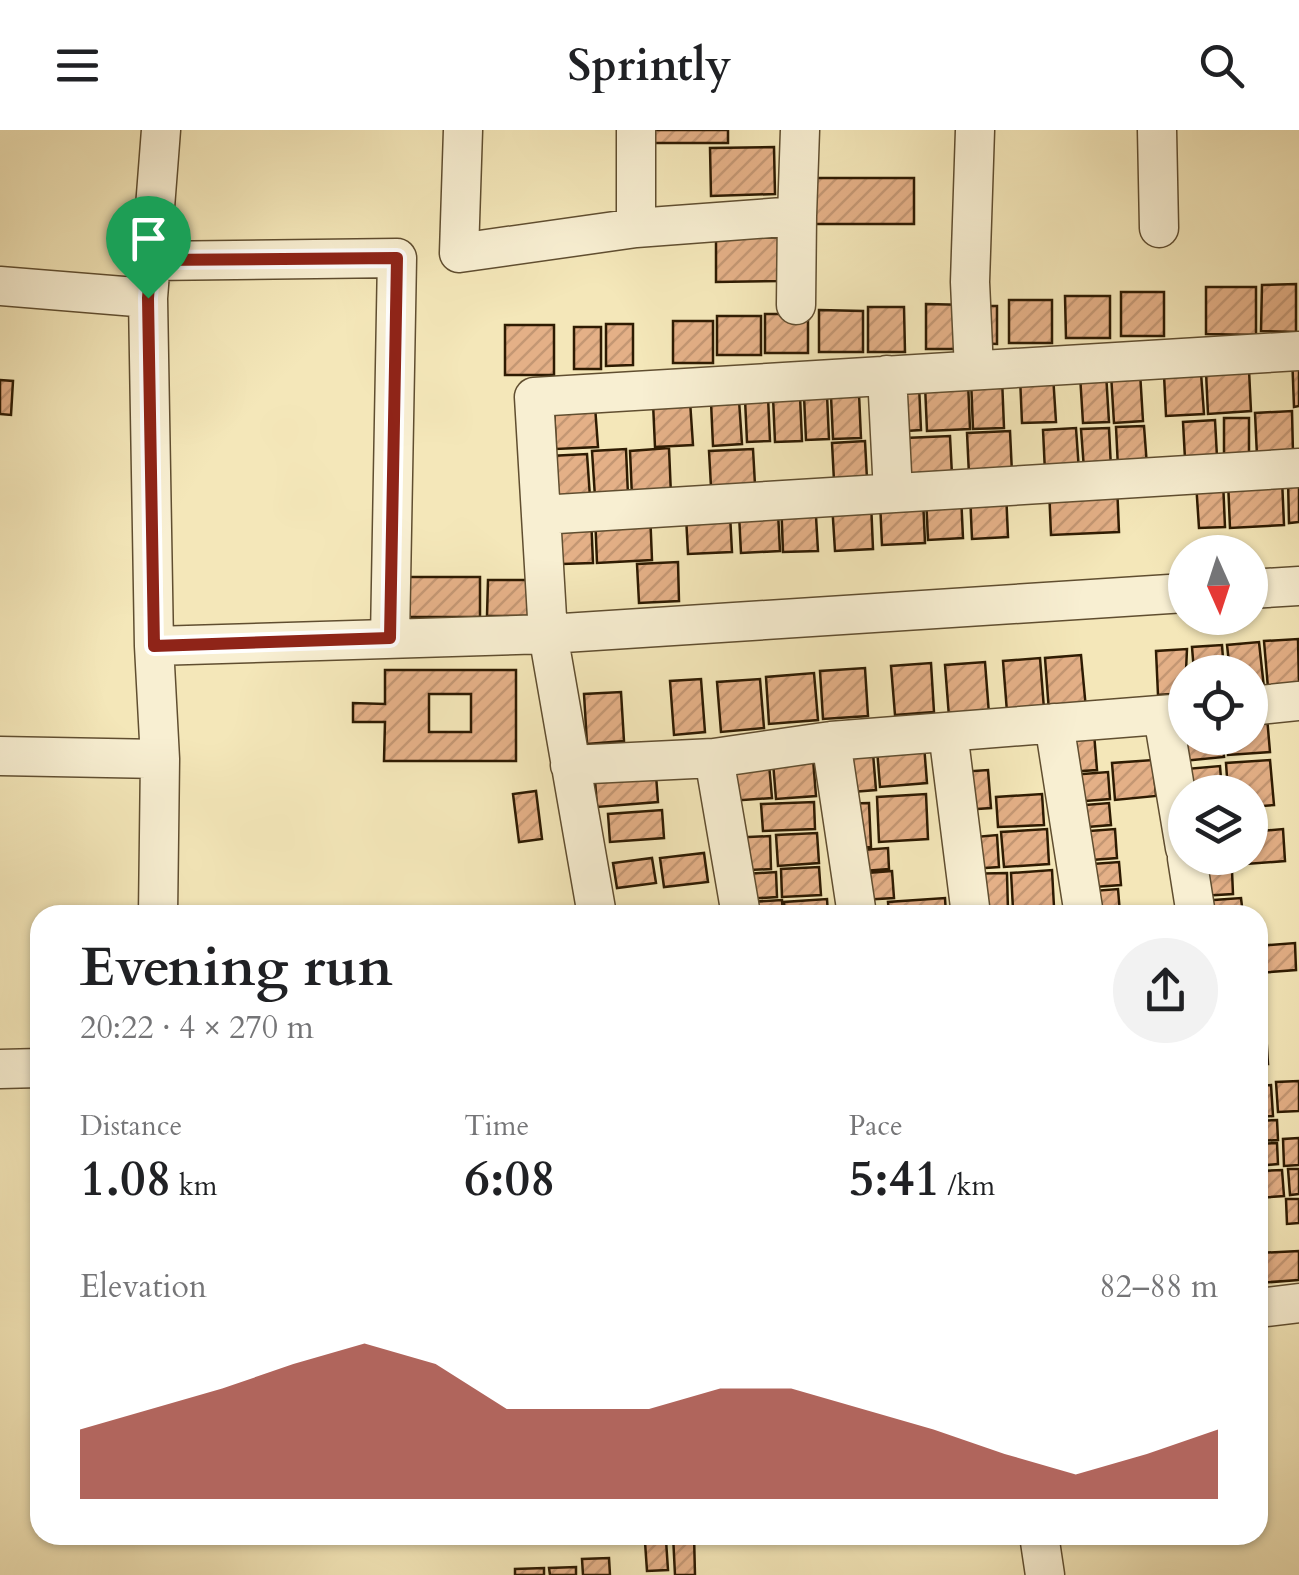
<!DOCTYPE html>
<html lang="en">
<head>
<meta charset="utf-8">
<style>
  :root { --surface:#fff; --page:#f2f2f2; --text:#202124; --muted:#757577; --accent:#8f2418 }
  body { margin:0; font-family:Cardo,serif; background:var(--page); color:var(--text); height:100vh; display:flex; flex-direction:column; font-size:38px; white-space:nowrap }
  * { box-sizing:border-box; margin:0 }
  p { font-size:32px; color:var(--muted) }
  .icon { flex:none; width:55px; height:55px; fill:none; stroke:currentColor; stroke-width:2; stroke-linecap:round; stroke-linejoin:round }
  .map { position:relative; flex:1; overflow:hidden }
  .drawer { position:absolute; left:30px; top:775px; width:1238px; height:640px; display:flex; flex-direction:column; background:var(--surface); border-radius:30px; box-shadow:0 2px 8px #0004 }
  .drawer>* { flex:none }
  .needle { width:65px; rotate:177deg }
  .controls { position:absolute; left:1168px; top:405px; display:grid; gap:20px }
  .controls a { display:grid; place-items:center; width:100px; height:100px; border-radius:50%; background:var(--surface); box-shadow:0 2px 8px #0004; font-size:50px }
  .pin { position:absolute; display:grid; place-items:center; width:85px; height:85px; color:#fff; margin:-102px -42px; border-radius:50% 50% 50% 0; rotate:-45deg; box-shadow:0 0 10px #0007 }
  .pin .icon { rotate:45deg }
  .round { display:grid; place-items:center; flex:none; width:105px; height:105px; border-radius:52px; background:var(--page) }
  .headline { display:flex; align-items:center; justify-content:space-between; height:170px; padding:0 50px }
  h1 { font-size:55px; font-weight:800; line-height:75px }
  .figures { display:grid; grid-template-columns:repeat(3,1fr); gap:15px; height:170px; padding:10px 50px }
  .figures div { display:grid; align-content:center }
  .figures b { font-size:50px; font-weight:800 }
  .figures small { font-size:28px; font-weight:400 }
  .figures p { font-size:28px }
  .chart { height:280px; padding:20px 50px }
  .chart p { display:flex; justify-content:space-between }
  .chart svg { width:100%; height:180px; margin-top:10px; fill:var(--accent); opacity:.7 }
  header { display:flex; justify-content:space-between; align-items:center; height:130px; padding:0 50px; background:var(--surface); font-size:45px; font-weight:800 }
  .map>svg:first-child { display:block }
</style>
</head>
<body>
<header><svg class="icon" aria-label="menu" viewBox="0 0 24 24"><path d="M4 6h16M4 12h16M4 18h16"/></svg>Sprintly<svg class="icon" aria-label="search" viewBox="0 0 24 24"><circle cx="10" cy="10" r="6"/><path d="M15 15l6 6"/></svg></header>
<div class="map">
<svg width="1299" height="1445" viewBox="0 0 1299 1445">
  <defs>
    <pattern id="building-hatch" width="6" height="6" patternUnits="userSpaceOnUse" patternTransform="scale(2.5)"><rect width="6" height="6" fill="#e4b087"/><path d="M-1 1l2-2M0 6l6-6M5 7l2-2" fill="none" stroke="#c49773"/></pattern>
  </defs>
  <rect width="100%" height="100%" fill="#f4e7b9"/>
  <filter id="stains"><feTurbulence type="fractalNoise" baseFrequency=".002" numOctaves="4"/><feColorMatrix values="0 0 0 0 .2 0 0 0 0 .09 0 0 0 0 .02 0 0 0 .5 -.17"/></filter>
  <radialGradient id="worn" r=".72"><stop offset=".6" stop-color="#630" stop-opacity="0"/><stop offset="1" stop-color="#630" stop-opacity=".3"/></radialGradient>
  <path fill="url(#building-hatch)" stroke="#2e1b02" stroke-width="2.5" fill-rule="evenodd" d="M641,0H728V13H641Z
    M774,17L775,64L711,66L710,18Z
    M814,48H914V94H815Z
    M716,104H782V151L716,152Z
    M1296,154V202L1261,201L1262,155Z
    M1206,157H1256V205L1206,204Z
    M1121,162H1164V206H1121Z
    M1065,166H1110V208H1066Z
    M1009,170H1052V213H1009Z
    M926,174L970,175V219H926Z
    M976,176H997V214L976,213Z
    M868,177H904L905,222H868Z
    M819,180L863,181V222H819Z
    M765,184H808V223H765Z
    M717,186H761V225H717Z
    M673,191H713V233H673Z
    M606,194H633V235L606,236Z
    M505,195H554V245H505Z
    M574,197H601V239H574Z
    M1292,224H1299V276L1294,277Z
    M1249,240L1251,281L1208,284L1206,242Z
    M1140,242L1143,291L1114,293L1111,244Z
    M1106,243L1109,292L1083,293L1080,245Z
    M1201,243L1204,284L1166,286L1164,245Z
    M1053,245L1056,292L1022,293L1020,247Z
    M1002,248L1004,298L973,299L971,249Z
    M0,250L13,251L11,285L0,284Z
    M968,252L970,299L927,301L925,255Z
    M919,255L921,300L890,302L888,257Z
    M859,264L861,308L833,309L831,266Z
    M827,265L829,309L806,310L804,266Z
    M800,266L802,311L775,312L773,267Z
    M768,267L770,311L747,312L745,269Z
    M739,270L742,314L713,316L711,272Z
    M690,271L693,315L655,317L653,273Z
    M595,276L598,317L556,319L554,278Z
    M1292,281L1293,324L1257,326L1255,283Z
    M1224,288H1249V327H1224Z
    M1215,290L1217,327L1185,329L1183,292Z
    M1144,296L1147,336L1118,338L1116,297Z
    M1076,298L1079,341L1045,342L1043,300Z
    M1109,298L1111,338L1084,339L1081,299Z
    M1010,301L1012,343L969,345L967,303Z
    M950,306L952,345L907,347L905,308Z
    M865,311L867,349L834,351L832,313Z
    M669,318L671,365L632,367L630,321Z
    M626,319L628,365L595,367L592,321Z
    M753,319L755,355L711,357L709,321Z
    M587,324L590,367L552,369L550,326Z
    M1282,349L1284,395L1230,398L1228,351Z
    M1299,349V392L1289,393L1288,350Z
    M1223,351L1225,397L1199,398L1196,352Z
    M1117,354L1119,402L1051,405L1049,358Z
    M1006,361L1008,407L972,409L970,363Z
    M777,363L780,421L741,423L738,365Z
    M729,365L732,422L688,424L685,367Z
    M961,365L963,408L928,410L926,367Z
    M815,369L818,421L783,422L781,370Z
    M923,369L925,413L882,415L880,371Z
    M871,372L873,419L835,421L832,373Z
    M650,381L652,430L597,433L595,384Z
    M591,386L593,433L562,434L560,387Z
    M678,432L679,471L639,473L637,434Z
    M409,447H480V487H409Z
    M488,450H536V486H487Z
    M1298,509L1299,555L1268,558L1264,511Z
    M1259,512L1264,558L1250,560V542H1230L1227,515Z
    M1222,515L1224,542H1194L1192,517Z
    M1187,519L1185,563L1158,565L1156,521Z
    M1081,525L1086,579L1049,582L1045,528Z
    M1040,528L1044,579L1007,582L1003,531Z
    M985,532L989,584L949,587L945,535Z
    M931,533L934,582L895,585L891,536Z
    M865,538L868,586L823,589L820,541Z
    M385,540H516V631H384L385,592H353V573L385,574ZM429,564H471V602H429Z
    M814,543L818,590L769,594L766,547Z
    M701,549L705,602L674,605L670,551Z
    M760,549L764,598L721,602L717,552Z
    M621,562L624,611L587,614L584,564Z
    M1267,587L1270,622L1228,625L1227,608H1250V588Z
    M1185,594V608H1222L1224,627L1172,632Z
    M1094,603L1097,640L1053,643L1050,606Z
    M924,615L927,653L880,657L877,619Z
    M873,623L876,660L827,664L824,626Z
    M813,629L816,666L776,669L773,632Z
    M1153,630L1156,666L1115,670L1112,633Z
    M1270,630L1274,675L1250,677V662H1228L1226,633Z
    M769,634L772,668L715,672L712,638Z
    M1220,636L1222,662H1185L1174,640Z
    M988,640L991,678L948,681L945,643Z
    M1108,642L1110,669L1060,673L1058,646Z
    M656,645L658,672L597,677L595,650Z
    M536,661L542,709L519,712L513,664Z
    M926,664L928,709L879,712L877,667Z
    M1042,664L1044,695L998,697L996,667Z
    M814,672L815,699L763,701L761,674Z
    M869,673L871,717L836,719L834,674Z
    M1109,673L1111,695L1063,699L1061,677Z
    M662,680L664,708L610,712L608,684Z
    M1047,699L1049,734L1004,737L1001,702Z
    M1115,699L1117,728L1066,732L1064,703Z
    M1283,699L1285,731L1233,735L1232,728H1250V702Z
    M817,703L819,733L778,736L776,705Z
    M997,705L999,737L956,740L954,709Z
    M770,706L771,739L730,741L728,708Z
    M888,718L889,739L838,743L837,722Z
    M704,723L708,752L664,757L660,728Z
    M652,728L656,753L617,758L613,733Z
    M1185,728H1227L1228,737L1183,741Z
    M1119,732L1121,755L1067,759L1065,736Z
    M819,737L821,765L782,767L781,739Z
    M1052,740L1054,777L1013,779L1011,743Z
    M892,741L894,768L844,771L842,745Z
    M1232,741L1233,764L1184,767L1182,744Z
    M776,742L777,767L731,770L729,745Z
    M1007,743L1008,782L959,783L958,744Z
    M1118,759L1120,783L1092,785L1068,763Z
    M945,768L946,785H889L888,772Z
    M1241,768L1243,785H1187L1186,772Z
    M827,769L828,785H785L784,772Z
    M782,770L783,785H735L734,773Z
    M710,777L711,785H668V783Z
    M1295,813L1296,840L1258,843V816Z
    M1258,849H1264L1266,874L1258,875Z
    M1266,901L1268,934H1258V902Z
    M1299,951V981L1278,982L1276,952Z
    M1271,955L1273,986L1258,987V956Z
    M1277,990L1278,1010L1258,1011V991Z
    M1299,1008V1035L1284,1036L1283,1009Z
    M1277,1013L1278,1034L1258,1036V1014Z
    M1288,1039H1299V1064L1290,1065Z
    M1282,1040L1284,1066L1258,1068V1041Z
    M1286,1069H1299V1093L1287,1094Z
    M1299,1121V1150L1258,1153V1123Z
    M673,1405H694L695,1445H675Z
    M666,1410L668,1440L647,1441L645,1412Z
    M609,1428L610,1445H583L582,1429Z
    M576,1437V1445H550L549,1438Z
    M544,1438V1445H515V1439Z"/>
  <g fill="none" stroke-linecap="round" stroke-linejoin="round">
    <defs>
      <path id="street" d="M463,0L459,123L636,98L797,86L800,0
        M1157,0L1159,98
        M636,98V0
        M151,131L397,128L390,508
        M0,156L148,168
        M796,175L797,86
        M974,240L970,152L975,0
        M887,245L893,363
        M541,385L1299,338
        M1250,459L1299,456
        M1185,463L548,504L534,267L1299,221
        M154,516L548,504L597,785
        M1250,576L1299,571
        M1163,586L1185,718
        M1054,593L1084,785
        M948,602L971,785
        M831,611L857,785
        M0,626L160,629
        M714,628L741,785
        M570,635L714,628L831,611L1185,583
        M1187,728L1196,785
        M158,785L160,629L154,516L148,168L161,0
        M0,939L40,938
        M1258,1178L1299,1173
        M1039,1405L1045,1445"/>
    </defs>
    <use href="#street" stroke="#604e30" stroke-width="41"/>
    <use href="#street" stroke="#f8efd2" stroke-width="38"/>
  </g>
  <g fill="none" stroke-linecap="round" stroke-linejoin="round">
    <defs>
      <path id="route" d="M397,128L390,508L154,516L148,168L151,130Z"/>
    </defs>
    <use href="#route" stroke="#fff" stroke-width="20"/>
    <use href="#route" stroke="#8f2418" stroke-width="12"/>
  </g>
  <rect width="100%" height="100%" filter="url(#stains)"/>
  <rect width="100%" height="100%" fill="url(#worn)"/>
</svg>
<div class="controls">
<a><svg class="needle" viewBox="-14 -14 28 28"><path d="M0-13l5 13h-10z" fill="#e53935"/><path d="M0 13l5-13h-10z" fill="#757577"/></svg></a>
<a><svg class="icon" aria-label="locate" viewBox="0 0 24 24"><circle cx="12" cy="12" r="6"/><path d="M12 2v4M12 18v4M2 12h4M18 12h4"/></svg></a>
<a><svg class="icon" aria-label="layers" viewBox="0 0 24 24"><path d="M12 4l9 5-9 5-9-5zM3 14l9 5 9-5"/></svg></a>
</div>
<div class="pin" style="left:148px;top:168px;background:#1e9e55"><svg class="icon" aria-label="arrive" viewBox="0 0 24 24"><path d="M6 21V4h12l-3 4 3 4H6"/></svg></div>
<section class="drawer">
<div class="headline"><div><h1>Evening run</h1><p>20:22 · 4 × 270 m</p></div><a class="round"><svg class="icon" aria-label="share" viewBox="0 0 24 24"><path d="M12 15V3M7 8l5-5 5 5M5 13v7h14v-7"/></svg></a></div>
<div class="figures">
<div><p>Distance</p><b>1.08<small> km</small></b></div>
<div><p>Time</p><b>6:08</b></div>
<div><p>Pace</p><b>5:41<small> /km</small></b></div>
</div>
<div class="chart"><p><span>Elevation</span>82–88 m</p>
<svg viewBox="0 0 160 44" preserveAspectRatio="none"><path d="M0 44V27L10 22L20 17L30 11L40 6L50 11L60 22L70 22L80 22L90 17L100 17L110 22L120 27L130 33L140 38L150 33L160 27V44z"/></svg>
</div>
</section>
</div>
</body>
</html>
